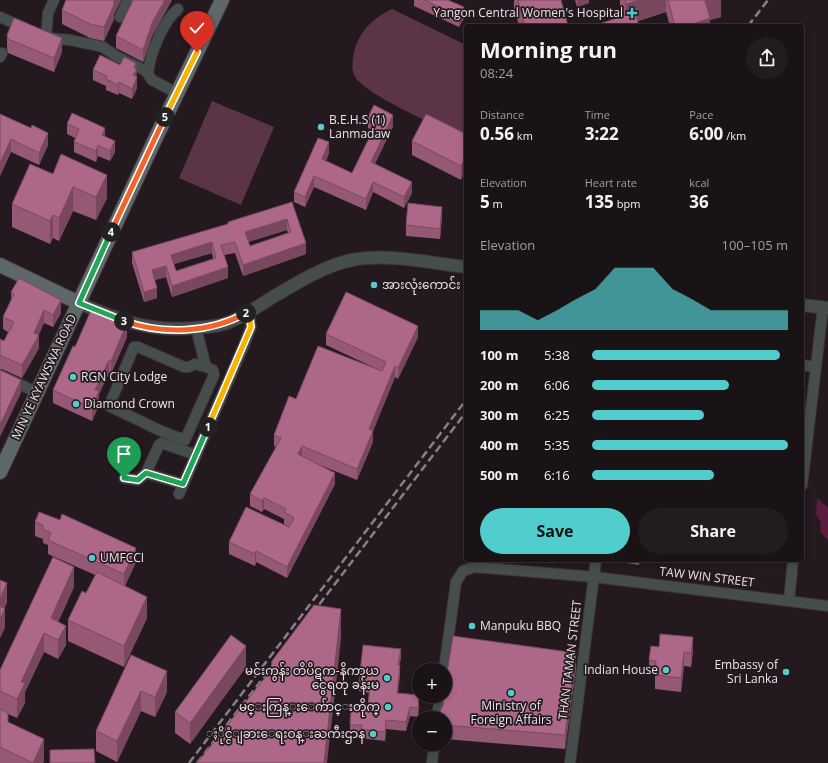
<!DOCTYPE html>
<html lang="en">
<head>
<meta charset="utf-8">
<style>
  :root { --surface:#1a1316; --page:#231c1f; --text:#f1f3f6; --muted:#9f9ea1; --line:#383235; --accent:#52cdcd }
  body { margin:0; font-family:"Open Sans","Noto Sans Myanmar",sans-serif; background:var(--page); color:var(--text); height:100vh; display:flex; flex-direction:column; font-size:15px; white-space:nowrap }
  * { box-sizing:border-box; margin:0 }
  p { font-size:13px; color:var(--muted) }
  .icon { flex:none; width:22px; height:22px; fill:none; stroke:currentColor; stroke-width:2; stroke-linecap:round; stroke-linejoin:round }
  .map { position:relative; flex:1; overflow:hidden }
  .drawer { position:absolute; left:464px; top:24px; width:340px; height:538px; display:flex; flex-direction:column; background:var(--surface); border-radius:4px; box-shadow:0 2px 6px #0003,0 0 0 1px var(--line) }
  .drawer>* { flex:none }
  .controls { position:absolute; left:412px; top:663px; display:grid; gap:8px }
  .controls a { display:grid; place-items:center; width:40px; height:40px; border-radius:50%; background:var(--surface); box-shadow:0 2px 6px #0003,0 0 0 1px var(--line); font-size:20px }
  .pin { position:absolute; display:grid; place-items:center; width:34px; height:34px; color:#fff; margin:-41px -17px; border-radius:50% 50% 50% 0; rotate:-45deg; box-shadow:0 0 4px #0007 }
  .pin .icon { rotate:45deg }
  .km { position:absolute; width:20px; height:20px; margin:-10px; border-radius:50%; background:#222; color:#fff; font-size:11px; line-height:20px; text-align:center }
  .round { display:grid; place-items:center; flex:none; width:42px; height:42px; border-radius:21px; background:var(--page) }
  .overview { display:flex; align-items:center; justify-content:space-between; height:68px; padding:0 16px }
  h1 { font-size:22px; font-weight:700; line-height:30px }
  .stats { display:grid; grid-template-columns:repeat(3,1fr); gap:6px; height:68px; padding:4px 16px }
  .stats div { display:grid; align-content:center }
  .stats b { font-size:17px; font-weight:700 }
  .stats small { font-size:11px; font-weight:400 }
  .stats p { font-size:11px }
  .chart { height:112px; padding:8px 16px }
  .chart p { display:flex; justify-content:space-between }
  .chart svg { width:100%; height:72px; margin-top:4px; fill:var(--accent); opacity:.7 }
  .action { display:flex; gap:8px; margin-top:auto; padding:8px 16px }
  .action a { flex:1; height:46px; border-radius:24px; background:var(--accent); color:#111; font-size:16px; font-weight:700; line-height:46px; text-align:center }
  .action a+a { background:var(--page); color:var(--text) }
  ul { padding:0 16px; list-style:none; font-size:13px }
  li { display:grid; grid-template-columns:64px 48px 1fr; align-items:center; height:30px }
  li i { height:10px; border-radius:5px; background:var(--accent) }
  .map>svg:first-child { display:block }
</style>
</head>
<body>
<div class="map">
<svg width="828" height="763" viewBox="0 0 828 763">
  <rect width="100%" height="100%" fill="#23191e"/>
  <path fill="#5b3446" d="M392,9L466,45V131L457,135C436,125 363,94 354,75C351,68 353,55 355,48C362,28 374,18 392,9Z
    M212,101L274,127L241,205L179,178Z"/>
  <path fill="#5b1d3e" d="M817,498L828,508V540L821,533L820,520L816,515Z"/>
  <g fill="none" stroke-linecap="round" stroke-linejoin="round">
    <defs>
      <path id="minor" d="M0,17L25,28
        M120,17L128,0
        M46,37L48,13L54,0
        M48,38L70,40L103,47L116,56L146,71L152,80L177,93
        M0,57L2,53
        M148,73C150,54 163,21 178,9
        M196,328L206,367L195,364L189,367H184L138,347H134L109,406L161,431L185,440L214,375L213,370L206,367
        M802,365L815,367
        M0,375L36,392
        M146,473L159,445L162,443L196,455
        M124,478L138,480L146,473L183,484
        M802,485L823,307
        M179,494L244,345L251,327L249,312
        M789,601L793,560
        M444,670L456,582L463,571L474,567L594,577L828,606
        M437,718L440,696
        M432,763L434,744
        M570,763L596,560"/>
      <path id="tertiary" d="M79,303C121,321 149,332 195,328C208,327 222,326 234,320C247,314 260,305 273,297C295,284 326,265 352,260C388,253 430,263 466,267
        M802,305L828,308"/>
      <path id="secondary" d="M0,265L79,303
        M0,472L158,133L222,0"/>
    </defs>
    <use href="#minor" stroke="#3f353a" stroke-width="12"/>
    <use href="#tertiary" stroke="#3f353a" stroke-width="14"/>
    <use href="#secondary" stroke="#3f353a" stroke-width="16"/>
    <use href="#minor" stroke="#464d4d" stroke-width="10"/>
    <use href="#tertiary" stroke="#464d4d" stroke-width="12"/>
    <use href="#secondary" stroke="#5e6868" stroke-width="14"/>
    <path stroke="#898084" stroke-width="2.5" stroke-dasharray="8 4" stroke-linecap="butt" d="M748,26L768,0
      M312,614L466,412
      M189,763L466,400
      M197,763L278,659"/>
  </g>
  <path fill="#955975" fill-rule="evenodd" d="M66,0H121L114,14V19L104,41L90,38L62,24V10Z
    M148,0H172L152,36L143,62L116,48V36Z
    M414,0H448L464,18L459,27L414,6Z
    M514,0H561L568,26H519L514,8Z
    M575,0H589V3L577,7Z
    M620,0H721V17L710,20V26H670L666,12L638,21L624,16L620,5Z
    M7,35L62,52L54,72L8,53L7,49Z
    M120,65L136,69L137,88L132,99L119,93L118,95L106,90V86L93,80V70Z
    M0,114L48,145L39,165L11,152L0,176Z
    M368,117L393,126L375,164L412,193L404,208L373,192L366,210L314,187L305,207L294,202V192L329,153L326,161L352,173L373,130L368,128Z
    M67,124L105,137L115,152L110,161L98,156L96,162L74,152V142L75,138L67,134Z
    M466,134L461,180L412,155V141Z
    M53,174L107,198L96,220L73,211L59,241L53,238L50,244L12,227V204Z
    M292,202L306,254L243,276L235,253L224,255L228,278L172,297L166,277L155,280L157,298L144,302L132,263V252L228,224V222ZM287,230L288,233L250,246L248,242ZM212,253L213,259L176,271L174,264Z
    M442,217L440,239L406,236V225Z
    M11,292L61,313L53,327L44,323L38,335L39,348L22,378L2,369H0V339L4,341L8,332L3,329V317L11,300Z
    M326,334L418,337L398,379L395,377L373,431V442L357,480L312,462L335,484L287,578L256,562L255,566L229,554V542L289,527L284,524V519L264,509L262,512L250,506V494L276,447L274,446V435L296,399L379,370L326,345Z
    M127,337L111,374L109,373L99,394V405L92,421L53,403V390L75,347Z
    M35,522L136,562L125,586L147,618L124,667L68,641V620L86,593L95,575L48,554V545L43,543V539L35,536Z
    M627,560H640L639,565L627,563Z
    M74,587L58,622L66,645L58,659L44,652L25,692V703L17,718L8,714V722L44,760L43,763H0V670Z
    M651,646L693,651L691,667L684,666L681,692L655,689V674H649V660Z
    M131,655L167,692L155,717L141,711L117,762L96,751V731Z
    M401,658L399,665L400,674L398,693L419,704L418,717L410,716L406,731L386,729L385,741L361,738V734H350V725L368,707L369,693L359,691V682Z
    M246,667L190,744L175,733V712Z
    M576,667L565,749L445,739V718Z"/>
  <path fill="#79485f" d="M114,0H121L114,14V19L104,41V27Z
    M165,0H172L152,36L143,62V50L152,23Z
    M577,0H589V3L577,7Z
    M640,0H666V12L626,25V4Z
    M709,0H721V17L710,20V26H693V24L705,1Z
    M464,7V18L459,27V16Z
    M62,38V52L54,72V58Z
    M136,63L137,88L132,99V89L134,68Z
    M119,82V93L118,95V85Z
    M393,115V126L371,172V162Z
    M105,128V138L102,135Z
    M48,133V145L39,165V153Z
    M11,139V152L0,176V163Z
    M115,141V152L110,161V151Z
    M329,142V153L322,170V159Z
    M98,145V156L96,162V151Z
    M466,156V170L461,180V166Z
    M107,175V198L96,220V197Z
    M314,176V187L305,207V197Z
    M373,182V192L366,210V199Z
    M412,182V193L404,208V197Z
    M73,187V211L59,241V218Z
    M442,207V217L440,239V229Z
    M53,215V238L50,244V221Z
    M287,219V230L245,243V232Z
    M212,242V253L171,265V255Z
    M306,243V254L243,276V265Z
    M166,266V277L152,281V270Z
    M228,267V278L172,297V286Z
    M157,288V298L144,302V292Z
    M61,300V313L53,327V315Z
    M44,310V323L38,337L39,335V348L22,378V365L34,333Z
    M127,323V337L111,374V361Z
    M418,326V337L398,379V368Z
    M109,360V373L99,394V405L92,421V408L95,390Z
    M395,366V377L373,431V442L357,480V469L369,429Z
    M21,380V393L0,437V425Z
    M302,446V457L298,454Z
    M335,473V484L287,578V567Z
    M264,498V509L262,512V501Z
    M136,548V562L124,588V574Z
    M256,551V562L255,566V554Z
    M74,567V587L51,638V618Z
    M7,583V603L0,618V599Z
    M147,597V618L124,667V646Z
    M5,609V628L0,638V619Z
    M341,609V639L327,763H324Z
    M66,626V645L58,659V640Z
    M44,633V652L25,692V703L17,718V699L21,682Z
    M693,637V651L691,667V653Z
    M246,646V667L190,744V723Z
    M401,649V658L398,674V665Z
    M684,652V666L681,692V678Z
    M576,653V667L565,749V735Z
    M400,665V674L397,702V693Z
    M167,671V692L155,717V697Z
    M141,691V711L117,762V741Z
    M419,696V704L418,717V708Z
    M410,707V716L406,731V722Z
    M386,720V729L385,741V732Z
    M44,739V760L43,763H33Z"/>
  <path fill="#ad6788" stroke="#79485f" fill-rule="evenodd" d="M66,0H114V5L104,27L90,24L62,10Z
    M133,0H165L152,23L143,50L116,36Z
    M424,0H448L464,7L459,16Z
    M518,0H561L568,26H525Z
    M625,0H640L626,4Z
    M668,0H709L705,1L710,18L693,24V26H675Z
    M635,12L639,26H593Z
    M14,18L62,38L54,58L8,39L7,35Z
    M100,55L120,65L124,57L136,63L134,68L137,69L133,75L137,77L132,89L119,82L118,85L106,79L107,76L93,70Z
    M374,105L393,115L371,162L412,182L404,197L373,182L366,199L314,176L305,197L294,192L318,138L329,142L322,159L352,173L377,122L368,117Z
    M72,113L105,128L102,135L115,141L110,151L98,145L96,151L74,142L79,129L67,124Z
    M0,114L31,128L32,125L48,133L39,153L11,139L0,163Z
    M426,114L466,134V156L461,166L412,141Z
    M61,154L107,175L96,197L73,187L59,218L53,215L50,221L12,204L30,164L53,174Z
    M292,202L306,243L243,265L235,242L221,245L228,267L172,286L166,266L152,270L157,288L144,292L132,252L228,224V222ZM287,219L291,232L250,246L245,232ZM212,242L216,258L176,271L171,255Z
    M408,203L442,207L440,229L406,225Z
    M19,278L61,300L53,315L44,310L34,333L39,335L22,365L2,356H0V339L4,341L14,322L3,317L14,294L11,292Z
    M346,292L418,326L398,368L395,366L369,429L373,431L357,469L302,446L298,454L335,473L287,567L256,551L255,554L229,542L246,507L289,527L294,518L284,512L286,509L264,498L262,501L250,494L281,438L274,435L289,396L296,399L318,346L382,371L386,362L326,334Z
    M92,308L127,323L111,361L109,360L95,390L99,391L92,408L53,390L73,346L75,347Z
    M0,370L21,380L0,425Z
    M39,512L60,520L62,514L136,548L124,574L48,540L51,533L43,529V525L35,522Z
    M53,557L74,567L51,618L66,626L58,640L44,633L21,682L25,683L17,699L0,691V670Z
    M97,572L147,597L124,646L68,620L82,591L86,593Z
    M0,580L7,583L0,599Z
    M314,605L341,609L324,763H197L271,670L272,661Z
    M0,606L5,609L0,619Z
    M660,634L693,637L691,653L684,652L681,678L655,675L656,661L649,660L651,646L659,647Z
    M231,635L246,646L190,723L175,712Z
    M453,636L576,653L565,735L445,725V718H439L441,709L443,705L444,696H445L446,679Z
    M363,645L401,649L398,665H400L397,693L419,695L418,708L410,707L406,722L386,720L385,732L361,729L362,725H350L351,706L368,707L370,684L359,682Z
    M131,655L167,671L155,697L141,691L117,741L96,731Z
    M0,709L8,713V722L44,739L33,763L0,747Z
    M94,749L95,763H50V750Z"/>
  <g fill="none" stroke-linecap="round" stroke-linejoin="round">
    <defs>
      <path id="split-1" d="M124,478L138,480L146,473L183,484L208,427"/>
      <path id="split-2" d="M208,427L251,327L249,312L246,313"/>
      <path id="split-3" d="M124,321C163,335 210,333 246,313"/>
      <path id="split-4" d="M111,232L79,303L124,321"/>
      <path id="split-5" d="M111,232L165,117"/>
      <path id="split-6" d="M165,117L197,52"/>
    </defs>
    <use href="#split-1" stroke="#fff" stroke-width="8"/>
    <use href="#split-2" stroke="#fff" stroke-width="8"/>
    <use href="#split-3" stroke="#fff" stroke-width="8"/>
    <use href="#split-4" stroke="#fff" stroke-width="8"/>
    <use href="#split-5" stroke="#fff" stroke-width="8"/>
    <use href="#split-6" stroke="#fff" stroke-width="8"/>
    <use href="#split-1" stroke="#22a559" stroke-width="5"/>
    <use href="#split-2" stroke="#f5b400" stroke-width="5"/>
    <use href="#split-3" stroke="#f0652b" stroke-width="5"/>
    <use href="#split-4" stroke="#22a559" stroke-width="5"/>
    <use href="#split-5" stroke="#f0652b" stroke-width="5"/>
    <use href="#split-6" stroke="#f5b400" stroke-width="5"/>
  </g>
  <g fill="#52cdcd" stroke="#23191e" stroke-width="1.5">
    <path d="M630 7h4v4h4v4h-4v4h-4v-4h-4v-4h4z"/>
    <circle cx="321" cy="127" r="4"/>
    <circle cx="374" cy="285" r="4"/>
    <circle cx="73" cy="377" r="4"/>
    <circle cx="76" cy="404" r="4"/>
    <circle cx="92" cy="558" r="4"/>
    <circle cx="472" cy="626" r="4"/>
    <circle cx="666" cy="670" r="4"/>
    <circle cx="786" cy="672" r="4"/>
    <circle cx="387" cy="678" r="4"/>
    <circle cx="511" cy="693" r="4"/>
    <circle cx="388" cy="707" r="4"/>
    <circle cx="373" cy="734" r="4"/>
  </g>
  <g text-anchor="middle" stroke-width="3.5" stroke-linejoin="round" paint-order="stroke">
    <g font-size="12" fill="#ece4e7" stroke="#23191e" text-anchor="end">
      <text x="623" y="17">Yangon Central Women's Hospital</text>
      <text x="329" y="124" text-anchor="start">B.E.H.S (1)<tspan x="329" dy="14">Lanmadaw</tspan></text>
      <text x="382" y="289" text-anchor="start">အားလုံးကောင်း</text>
      <text x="81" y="381" text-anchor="start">RGN City Lodge</text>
      <text x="84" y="408" text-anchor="start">Diamond Crown</text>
      <text x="100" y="562" text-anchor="start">UMFCCI</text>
      <text x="480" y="630" text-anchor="start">Manpuku BBQ</text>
      <text x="778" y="669">Embassy of<tspan x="778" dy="14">Sri Lanka</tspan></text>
      <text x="658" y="674">Indian House</text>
      <text x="379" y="675">မင်းကွန်း တိပိဋက-နိကာယ<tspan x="379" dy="14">ငွေရတု ခန်းမ</tspan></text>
      <text x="511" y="710" text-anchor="middle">Ministry of<tspan x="511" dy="14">Foreign Affairs</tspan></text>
      <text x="380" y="711">မင္းကြန္းေက်ာင္းတိုက္</text>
      <text x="365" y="738">ႏိုင္ငံျခားေရးဝန္းႀကီးဌာန</text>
    </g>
    <g font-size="12" fill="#ece4e7" stroke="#23191e">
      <text transform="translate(44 377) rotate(-65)" y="4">MIN YE KYAWSWA ROAD</text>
      <text transform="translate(707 577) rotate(7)" y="4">TAW WIN STREET</text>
      <text transform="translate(570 660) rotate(-83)" y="4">THAN TAMAN STREET</text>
    </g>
  </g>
</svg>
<div class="controls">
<a>+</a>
<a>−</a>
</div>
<div class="pin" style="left:124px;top:478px;background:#1e9e55"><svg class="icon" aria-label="arrive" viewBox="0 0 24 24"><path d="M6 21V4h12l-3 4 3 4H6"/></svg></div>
<div class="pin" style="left:197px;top:52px;background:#d93025"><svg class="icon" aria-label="check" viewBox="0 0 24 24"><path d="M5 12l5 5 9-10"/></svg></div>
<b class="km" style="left:208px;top:427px">1</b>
<b class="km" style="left:246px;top:313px">2</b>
<b class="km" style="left:124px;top:321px">3</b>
<b class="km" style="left:111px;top:232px">4</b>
<b class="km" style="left:165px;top:117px">5</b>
<section class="drawer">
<div class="overview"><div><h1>Morning run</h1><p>08:24</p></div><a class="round"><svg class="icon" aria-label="share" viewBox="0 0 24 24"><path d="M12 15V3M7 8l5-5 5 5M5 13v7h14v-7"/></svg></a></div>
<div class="stats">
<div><p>Distance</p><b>0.56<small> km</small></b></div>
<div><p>Time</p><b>3:22</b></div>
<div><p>Pace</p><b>6:00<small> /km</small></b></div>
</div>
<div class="stats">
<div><p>Elevation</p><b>5<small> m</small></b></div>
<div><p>Heart rate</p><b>135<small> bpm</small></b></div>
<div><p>kcal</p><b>36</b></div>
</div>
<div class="chart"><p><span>Elevation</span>100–105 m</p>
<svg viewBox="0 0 160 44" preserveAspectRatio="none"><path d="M0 44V32L10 32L20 32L30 38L40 32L50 25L60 19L70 6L80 6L90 6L100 19L110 25L120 32L130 32L140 32L150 32L160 32V44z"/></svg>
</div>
<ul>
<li><b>100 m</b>5:38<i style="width:96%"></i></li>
<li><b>200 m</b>6:06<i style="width:70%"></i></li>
<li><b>300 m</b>6:25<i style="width:57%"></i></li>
<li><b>400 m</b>5:35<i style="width:100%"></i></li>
<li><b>500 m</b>6:16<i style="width:62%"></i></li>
</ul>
<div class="action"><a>Save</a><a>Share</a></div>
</section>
</div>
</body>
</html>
